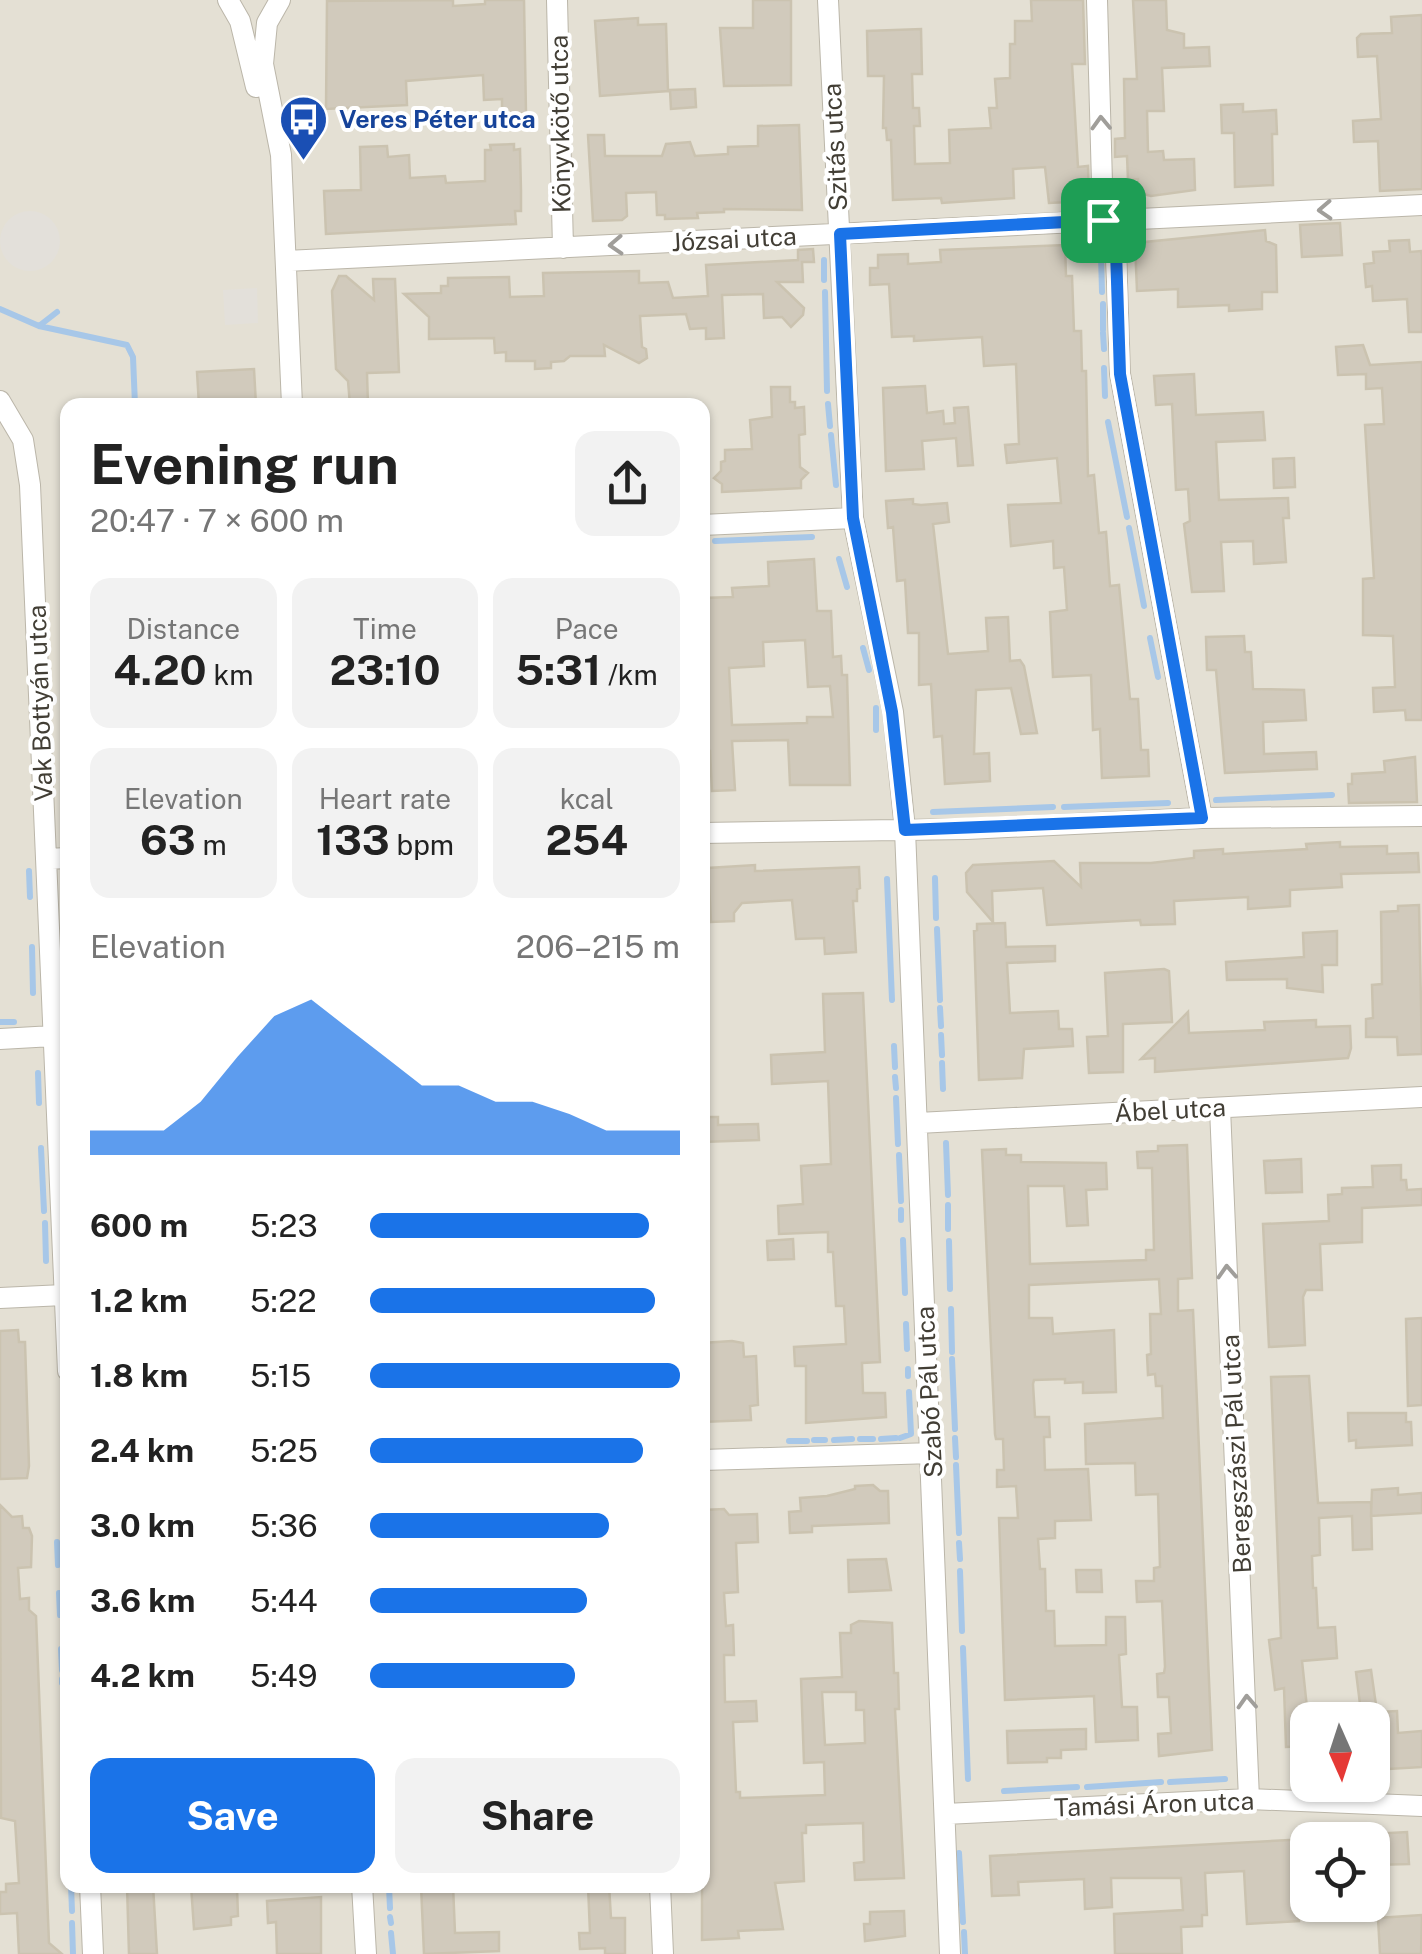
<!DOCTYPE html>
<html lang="en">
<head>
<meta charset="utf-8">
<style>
  :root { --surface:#fff; --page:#f2f2f2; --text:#222; --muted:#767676; --accent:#1a73e8 }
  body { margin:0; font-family:"Public Sans",sans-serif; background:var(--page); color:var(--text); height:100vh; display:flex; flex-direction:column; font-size:38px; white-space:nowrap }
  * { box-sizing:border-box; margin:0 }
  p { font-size:32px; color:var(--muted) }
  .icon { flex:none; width:55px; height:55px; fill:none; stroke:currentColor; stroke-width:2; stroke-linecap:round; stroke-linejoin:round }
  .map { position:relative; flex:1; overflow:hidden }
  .details { position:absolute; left:60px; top:398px; width:650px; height:1495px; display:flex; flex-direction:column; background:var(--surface); border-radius:20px; box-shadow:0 2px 8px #0004 }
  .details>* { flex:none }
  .needle { width:65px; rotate:177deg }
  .tools { position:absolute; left:1290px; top:1702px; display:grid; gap:20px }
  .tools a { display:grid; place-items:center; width:100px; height:100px; border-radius:20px; background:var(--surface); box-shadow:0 2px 8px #0004; font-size:50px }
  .pin { position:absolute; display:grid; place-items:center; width:85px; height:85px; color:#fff; margin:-42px; border-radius:20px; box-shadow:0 5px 15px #0006 }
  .round { display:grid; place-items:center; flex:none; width:105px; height:105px; border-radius:20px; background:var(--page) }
  .summary { display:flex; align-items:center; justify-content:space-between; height:170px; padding:0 30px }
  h1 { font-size:55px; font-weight:700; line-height:75px }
  .stats { display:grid; grid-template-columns:repeat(3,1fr); gap:15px; height:170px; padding:10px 30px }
  .stats div { display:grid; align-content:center; border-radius:20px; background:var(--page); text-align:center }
  .stats b { font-size:42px; font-weight:700 }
  .stats small { font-size:28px; font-weight:400 }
  .stats p { font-size:28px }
  .chart { height:280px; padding:20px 30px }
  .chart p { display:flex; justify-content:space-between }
  .chart svg { width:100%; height:180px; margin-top:10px; fill:var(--accent); opacity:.7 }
  .cta { display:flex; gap:20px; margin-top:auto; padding:20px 30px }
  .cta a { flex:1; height:115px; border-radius:20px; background:var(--accent); color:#fff; font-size:40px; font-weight:700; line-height:115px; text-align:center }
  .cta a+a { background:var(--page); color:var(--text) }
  ul { padding:0 30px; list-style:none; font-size:32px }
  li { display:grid; grid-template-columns:160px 120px 1fr; align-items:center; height:75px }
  li i { height:25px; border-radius:12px; background:var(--accent) }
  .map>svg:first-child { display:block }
</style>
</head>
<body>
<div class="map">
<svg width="1422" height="1954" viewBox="0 0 1422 1954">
  <rect width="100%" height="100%" fill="#f0eee5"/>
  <path fill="#e4e0d4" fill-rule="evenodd" d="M0,0H1422V1954H0ZM68,405H702V1885H68ZM1308,1720H1372V1785H1308ZM1308,1840H1372V1905H1308Z"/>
  <path fill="#e3e0da" d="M0 241a30 30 0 1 1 60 0a30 30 0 1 1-60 0Z
    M257,288L258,323L225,325L223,290Z"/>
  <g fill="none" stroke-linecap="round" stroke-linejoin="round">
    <path stroke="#a7c7e8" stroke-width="6" d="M1101,255L1102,292
      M824,260V280
      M825,292L827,391
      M1103,304V330
      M0,309L39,326L127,345L133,357L135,405
      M39,326L57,312
      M1103,333L1104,349
      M1104,368L1105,396
      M828,404L830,426
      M1108,422L1127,517
      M831,435L836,485
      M1129,528L1144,606
      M715,541L812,537
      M702,542H705
      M839,559L847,587
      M1150,638L1158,677
      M863,648L869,670
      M876,708V730
      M1216,800L1332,795
      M1064,807L1168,803
      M933,812L1053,807
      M29,871L30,897
      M935,878L936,918
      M887,879L892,1000
      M937,929L940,1000
      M32,947L33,993
      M940,1008L941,1026
      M0,1022H14
      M941,1035L942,1055
      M894,1046L895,1067
      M942,1063L943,1089
      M38,1073L39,1103
      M895,1077L896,1088
      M896,1098L898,1144
      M946,1143L948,1195
      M41,1148L44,1211
      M899,1155L901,1201
      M948,1205V1229
      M901,1210V1220
      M45,1223L46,1261
      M903,1240L905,1293
      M949,1241L950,1289
      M951,1309L952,1352
      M906,1324L907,1349
      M952,1359L955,1429
      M908,1369V1376
      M900,1438L911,1434L909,1392
      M955,1438L956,1457
      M860,1439H873
      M881,1439L896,1438
      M814,1440H825
      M834,1440L852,1439
      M789,1441H807
      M956,1465L959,1533
      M57,1542L58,1565
      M959,1543L960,1559
      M960,1571L962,1631
      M59,1593L60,1615
      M963,1648L968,1779
      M61,1649L62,1670
      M62,1679V1683
      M63,1694L64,1716
      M65,1754L66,1771
      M1170,1782L1225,1779
      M67,1787L68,1806
      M1087,1787L1161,1782
      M1004,1791L1077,1787
      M959,1853L963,1922
      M71,1885L72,1911
      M389,1887L390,1908
      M390,1917L391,1923
      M72,1923L73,1954
      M964,1932L965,1954
      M391,1933L393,1954"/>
  </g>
  <path fill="#d1cabc" stroke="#cbc3b0" stroke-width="2.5" fill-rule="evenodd" d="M453,0V6L485,4V0H524L526,113L502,114V99L484,100L483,75L406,81L407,105L326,109L327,1Z
    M753,0H791V85L724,86L720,28H753Z
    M1031,0H1083L1085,64H1072L1078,167L1088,166L1089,201L1049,203L1045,167L1013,169L1014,198L942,203L941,198L893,200L891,140H887L886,128H883L884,76H868L867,31L921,29L922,74H912L913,108H919L920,126H914L915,164L950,163L949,130L991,128L989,108H997L995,79L1010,78V44H1015V21H1032Z
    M1133,0H1166L1167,30L1184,34V48L1209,47L1210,66L1162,68L1164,111H1147L1148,152L1163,151L1164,160L1194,159L1195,190L1151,196L1139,193L1138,179L1128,180L1127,156L1115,157V139L1125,138L1124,79H1137Z
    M1422,15V189L1380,191L1378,141L1354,142L1353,121L1381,119L1377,56L1358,57L1357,38L1361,34L1392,33L1391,17Z
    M638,18V25L666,24L668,91L600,96L595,21Z
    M695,89L696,107L671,109L670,90Z
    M1243,104V112L1276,110L1277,134H1272L1273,185L1235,187L1234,133H1222L1221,105Z
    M799,125L802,210L724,209V212L697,213L698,218L665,219V215H657L656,192L626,193L627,216L622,220L593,221L588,135H604L605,156H662L666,144L690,142L695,156L728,154V147L758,146V126Z
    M514,144V150L520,149L521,191V211H515L516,224L326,234L324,191L361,190L360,147L387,146L388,157L409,155L410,178L445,176L446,183L485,181V150H491L490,145Z
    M1340,223L1342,255L1302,257L1300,225Z
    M1265,230L1266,241L1276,245L1277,292H1262V309L1229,311V305L1178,307V289L1137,291L1135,243Z
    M1409,240L1410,252L1421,251L1422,256V332H1409L1407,299L1373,301L1372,286L1366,287L1364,264L1374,263L1373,252L1390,251L1389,241Z
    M1065,245L1066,276H1072L1074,331H1081L1082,371H1086L1088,476L1094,475L1099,533L1106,532L1110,586L1119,585L1130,699H1138L1141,750H1148L1149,776L1102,778L1100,729L1093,730L1091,675L1053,677L1050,612L1067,610L1064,567L1054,568L1053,541L1011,546L1008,505L1061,503L1057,458L1007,463L1005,445L1019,444L1016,364L984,366L982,337L914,341V336L892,337L889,284L870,285V268H878V255L908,254V264L941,262L940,250Z
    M813,249L814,262H802L803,282H777L804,308L803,315L791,327L782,317L764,318L763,294L722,295L724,338L706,339V328L690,329L686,314L640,316L642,347L646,349L647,358L639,363L604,345L605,356H570L564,361L551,362V368L535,369V361H506V352L495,353L494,338L429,339V317L404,294L441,293V286H448V278L509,277L510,297L544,296L543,273L639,271V283L668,282L673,298L708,296L706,265L798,260V250Z
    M339,276H346L374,300L373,279H395L399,372L367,373L368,405H350L348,381L336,369L332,291Z
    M1363,345L1370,365L1422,362V720H1406L1405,710L1374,712L1373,688L1395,687L1393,636L1363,635V579L1374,578L1365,425L1384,424L1382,388L1366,389V374L1338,375L1336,347Z
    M254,369L256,405H199L197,372Z
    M1194,374L1196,415L1263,412L1265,440L1216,442L1219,500L1288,498L1289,518H1283L1286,562L1254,564L1253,541L1221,542L1224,591L1192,592L1184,524L1190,521L1188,489L1176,490L1172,404L1156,405L1154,376Z
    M925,386L927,413L943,411L944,424L955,423L954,408L968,407L973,465L958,466L956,438L922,441L924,469L886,471L883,388Z
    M771,387H790V402H795V408L804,407L805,434L799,435L800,467L808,473L801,480V488L722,492V484L714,478L721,471V462L725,461V450L752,449L750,420L772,417Z
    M1294,458L1295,487L1274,488L1273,459Z
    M913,499V504L921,505L947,503L949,522L933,524L948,654L988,651L986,618L1008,617L1010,661L1020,660L1024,666L1037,733L1021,734L1011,688L976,690L974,754L989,753L990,781L945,784L942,736L934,737L931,684L919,685V633H908L905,580L897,581L893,527L888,528L886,501Z
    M814,559L817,611H831L833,657L841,656L842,675H847L850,785H790L788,740L732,741L735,790L712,791L710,751H704L702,598L733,597L732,588L769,586L768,562ZM805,640L808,687L830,686L833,717H807V723L732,725L729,668L764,666L763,642Z
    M1244,636L1245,652H1251L1253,689L1304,690L1306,720L1263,722L1264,754L1316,752L1317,769L1225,773L1216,670H1207L1206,637Z
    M1415,757L1417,802L1349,803L1348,784H1352V774L1385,772L1384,761Z
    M1340,842V847L1387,846V854L1418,853L1419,872L1341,874L1342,887L1290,890V906L1248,909V897L1174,901L1175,924L1141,925L1140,920L1047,925L1043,888L992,891L993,922L967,892L966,873L973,865L1054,861L1081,887L1080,863H1151L1194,858V851L1223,849V854L1307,849L1306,844Z
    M755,865V871L859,867L860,888L857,889V901H853L856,952L825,954L824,938L796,939L792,900L742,903L734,913V921L711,922L708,868Z
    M1419,905L1422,1054L1398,1055L1397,1037H1366V1019L1373,1018L1372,985L1382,984L1381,912L1398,911V906Z
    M1005,923L1006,947L1055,946V961L1007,963L1010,1013L1058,1011L1059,1029H1072L1073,1046L1024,1049L1022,1078L979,1080L974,931L977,930V924Z
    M1337,931V965H1322L1323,992L1287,988V979L1227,980L1226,962L1304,957L1303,933Z
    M1164,969L1169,971L1172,1022L1123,1024V1072L1089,1073L1087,1037L1108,1036L1105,973Z
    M863,993L880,1362L862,1363L863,1393H885L886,1417L806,1423V1366H795L794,1347L846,1344L844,1306H836L833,1252H828V1232L779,1234L778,1206L803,1204L801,1166L831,1164L828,1081L772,1084L771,1055L825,1052L823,994Z
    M1188,1012L1189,1033L1265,1030L1264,1022L1316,1020V1027L1350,1026L1351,1048L1348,1058L1155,1072V1058L1141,1059Z
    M702,1117H718V1125L758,1124L759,1140L702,1142Z
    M1187,1145L1192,1278L1178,1279V1311L1193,1310L1212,1750L1159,1756L1158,1734L1171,1733L1169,1697H1158L1157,1674L1164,1673L1165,1667L1162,1601L1137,1602L1136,1581H1154V1568L1160,1567L1158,1494L1136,1495L1135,1463L1086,1464L1085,1424L1163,1418L1162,1386H1156L1155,1374L1148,1375L1147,1355L1151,1354L1150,1314H1161L1159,1279L1029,1285V1318H1052L1053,1334L1114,1330L1116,1392L1083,1393V1382L1065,1383V1379L1034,1380L1033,1384L1035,1417H1049L1050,1437H1044L1045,1470L1088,1469L1091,1520L1055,1521V1538L1038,1539L1040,1569H1045L1046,1611H1054L1055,1646L1106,1645V1617H1125L1126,1654L1119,1655L1122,1707H1137L1138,1740L1096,1742L1094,1696L1005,1700L999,1518H1018L1016,1486L997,1487V1470H1004L1003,1439H996L995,1434L982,1150L1006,1149V1155H1021V1162L1106,1163L1107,1189L1086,1190L1088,1225L1067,1226L1064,1186H1028L1030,1264L1146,1260V1250H1154L1152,1168H1138L1137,1152L1158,1151V1146Z
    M1301,1159L1302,1192L1266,1193L1264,1161Z
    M1401,1165V1180H1406L1407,1190L1422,1189V1205L1362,1208V1242L1320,1244L1322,1290H1306L1303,1297L1305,1345L1269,1347L1263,1224L1329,1221L1328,1195L1342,1194V1188L1373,1187L1372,1166Z
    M793,1239L794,1259L768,1260L767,1241Z
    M1422,1318V1405L1408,1406L1406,1319Z
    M18,1330L19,1342H25L29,1466L27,1478L0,1479V1331Z
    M732,1341L743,1343L744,1357L756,1356L758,1405L750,1406L751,1420L702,1422V1343Z
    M1309,1376L1318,1503L1371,1502L1372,1549L1353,1550L1352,1516L1319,1518L1320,1555L1312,1556L1313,1588H1316L1318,1628L1335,1627L1337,1658L1302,1661L1307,1708L1329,1720H1308V1746L1286,1747L1284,1688L1275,1690L1269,1640L1281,1638L1271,1377Z
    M1348,1413H1406V1422H1411L1412,1445L1356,1448V1440L1349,1441Z
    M873,1485L880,1491H888L889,1523L812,1526V1532L790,1533L789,1512L801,1511L800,1498L827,1496L855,1489V1486Z
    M1398,1488V1495L1422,1493V1513L1371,1516L1372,1490Z
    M0,1505L12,1517L22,1516L23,1528H29L32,1536L31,1567L18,1568L20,1599L29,1598V1610L36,1616L49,1943L62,1954H19L17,1913L0,1914V1892H6V1884L19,1883L15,1821L1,1818Z
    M724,1509L729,1515L757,1514L758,1542L736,1543L738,1592L724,1593L726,1626L733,1625L734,1655H724L725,1702L756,1701L757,1721L733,1722L736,1792H740V1798L825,1795L824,1762L804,1763L801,1679L842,1677L840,1633H851V1625L859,1621L892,1623L894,1673H898L899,1709H895L904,1878L855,1880L854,1863L864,1862L863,1823L806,1825V1833H802L804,1881L775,1883L783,1929L738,1931L739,1938L702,1940V1514L703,1510ZM822,1692H856V1710H864L865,1743L825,1745Z
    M886,1559L891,1590L849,1592L848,1560Z
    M1076,1570H1101L1102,1592H1077Z
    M1371,1670L1377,1712L1397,1711L1398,1733L1422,1731V1767L1372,1770V1720H1362L1356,1672Z
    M1086,1729V1749L1061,1750V1758H1047V1762L1008,1763L1007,1731Z
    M1407,1832L1409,1864L1372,1865V1834Z
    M1308,1839V1883H1296L1299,1921L1247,1924L1244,1871L1205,1873L1207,1915H1202V1926L1181,1927L1182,1954H1115L1114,1914L1183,1910L1181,1878H1111L1112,1907L1085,1909L1084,1879L1018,1882L1019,1895L992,1896L990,1856Z
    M127,1885H153L157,1954H129Z
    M191,1885L237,1888L238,1916L231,1917V1925L194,1929Z
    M421,1885H453L455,1933L499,1932V1951L424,1954Z
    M588,1885H609L611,1918H625V1954H605V1948L580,1949L579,1933H590Z
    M321,1897V1954H277L276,1922L268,1923L267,1901Z
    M904,1911L905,1936L865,1941L864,1924H870V1912Z
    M1422,1915L1421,1954H1380L1378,1918Z"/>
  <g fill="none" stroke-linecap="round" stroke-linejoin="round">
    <defs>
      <path id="street" d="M228,0L240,21L256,87
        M280,0L267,23L263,64L281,155L292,405
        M557,0L563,248
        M828,0L853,518L893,712L905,830L950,1954
        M1097,0L1103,220
        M1115,220L1120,374L1202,818
        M286,261L1422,205
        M0,401L23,440L30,485L68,1371
        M702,525L853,518
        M702,833L967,829L1202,818L1422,816
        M46,859L68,858
        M0,1039L53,1036
        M1220,1108L1249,1799
        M918,1123L1422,1097
        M0,1298L64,1295
        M702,1460L933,1453
        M945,1814L1249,1799L1422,1806
        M90,1885L93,1954
        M362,1885L366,1954
        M660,1885L663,1954"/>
    </defs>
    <use href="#street" stroke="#bbb6a9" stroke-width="22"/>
    <use href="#street" stroke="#fff" stroke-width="20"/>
  </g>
  <defs><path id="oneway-chevron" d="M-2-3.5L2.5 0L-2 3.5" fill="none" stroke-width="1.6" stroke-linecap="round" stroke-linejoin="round" transform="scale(2.5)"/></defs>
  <g stroke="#a09e9a">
    <use href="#oneway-chevron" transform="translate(1101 123) rotate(-92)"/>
    <use href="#oneway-chevron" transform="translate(1325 210) rotate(177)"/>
    <use href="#oneway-chevron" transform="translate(616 245) rotate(177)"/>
    <use href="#oneway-chevron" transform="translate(1227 1272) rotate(-93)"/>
    <use href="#oneway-chevron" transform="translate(1247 1702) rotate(-93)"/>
  </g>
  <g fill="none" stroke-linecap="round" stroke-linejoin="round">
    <defs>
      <path id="route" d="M1103,220H1115L1120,374L1202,818L905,830L892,712L853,518L840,234Z"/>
    </defs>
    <use href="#route" stroke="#fff" stroke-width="20"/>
    <use href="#route" stroke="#1a73e8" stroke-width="12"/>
  </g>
  <defs>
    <symbol id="bus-pin" viewBox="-11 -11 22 30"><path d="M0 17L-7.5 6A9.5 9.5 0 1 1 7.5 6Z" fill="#1a4fb4" stroke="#fff"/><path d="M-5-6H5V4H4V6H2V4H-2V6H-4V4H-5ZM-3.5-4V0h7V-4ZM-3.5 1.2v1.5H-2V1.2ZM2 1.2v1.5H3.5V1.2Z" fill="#fff"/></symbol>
  </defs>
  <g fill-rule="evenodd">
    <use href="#bus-pin" x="276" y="92" width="55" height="75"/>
  </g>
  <g text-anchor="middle" stroke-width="8" stroke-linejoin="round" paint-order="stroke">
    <g font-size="25" font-weight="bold" fill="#164399" stroke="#fff" text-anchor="start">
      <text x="339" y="128">Veres Péter utca</text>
    </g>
    <g font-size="25" fill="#423e35" stroke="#fff">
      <text transform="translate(560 124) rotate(-91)" y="9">Könyvkötő utca</text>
      <text transform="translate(835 147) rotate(-93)" y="9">Szitás utca</text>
      <text transform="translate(734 239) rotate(-3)" y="9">Józsai utca</text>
      <text transform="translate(40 703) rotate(-92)" y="9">Vak Bottyán utca</text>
      <text transform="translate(1170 1110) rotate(-3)" y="9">Ábel utca</text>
      <text transform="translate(929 1392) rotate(-93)" y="9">Szabó Pál utca</text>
      <text transform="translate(1236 1454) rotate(-93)" y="9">Beregszászi Pál utca</text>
      <text transform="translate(1154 1804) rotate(-2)" y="9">Tamási Áron utca</text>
    </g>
  </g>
</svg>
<div class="tools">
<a><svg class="needle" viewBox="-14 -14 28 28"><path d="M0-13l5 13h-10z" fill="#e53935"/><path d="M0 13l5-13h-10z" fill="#767676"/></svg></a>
<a><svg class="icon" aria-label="locate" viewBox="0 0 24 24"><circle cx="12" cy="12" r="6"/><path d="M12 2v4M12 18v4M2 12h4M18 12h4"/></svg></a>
</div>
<div class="pin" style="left:1103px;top:220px;background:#1e9e55"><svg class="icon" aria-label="arrive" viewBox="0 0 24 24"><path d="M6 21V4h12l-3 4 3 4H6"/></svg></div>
<section class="details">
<div class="summary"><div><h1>Evening run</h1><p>20:47 · 7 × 600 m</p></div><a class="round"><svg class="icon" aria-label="share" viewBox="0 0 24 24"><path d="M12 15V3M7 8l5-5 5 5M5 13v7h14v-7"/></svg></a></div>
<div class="stats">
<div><p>Distance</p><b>4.20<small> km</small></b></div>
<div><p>Time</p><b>23:10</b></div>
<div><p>Pace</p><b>5:31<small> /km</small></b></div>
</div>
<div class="stats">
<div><p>Elevation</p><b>63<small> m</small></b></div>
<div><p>Heart rate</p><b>133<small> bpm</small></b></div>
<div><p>kcal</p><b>254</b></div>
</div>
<div class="chart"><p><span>Elevation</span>206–215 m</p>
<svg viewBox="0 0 160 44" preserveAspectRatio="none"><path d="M0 44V38L10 38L20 38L30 31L40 20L50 10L60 6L70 13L80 20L90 27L100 27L110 31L120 31L130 34L140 38L150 38L160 38V44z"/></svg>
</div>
<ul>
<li><b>600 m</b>5:23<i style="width:90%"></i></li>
<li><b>1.2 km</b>5:22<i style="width:92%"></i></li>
<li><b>1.8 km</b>5:15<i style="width:100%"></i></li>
<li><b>2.4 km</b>5:25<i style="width:88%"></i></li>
<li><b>3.0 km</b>5:36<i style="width:77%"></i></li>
<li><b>3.6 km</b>5:44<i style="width:70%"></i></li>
<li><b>4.2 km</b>5:49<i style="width:66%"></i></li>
</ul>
<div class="cta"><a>Save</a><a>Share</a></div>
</section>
</div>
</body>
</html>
